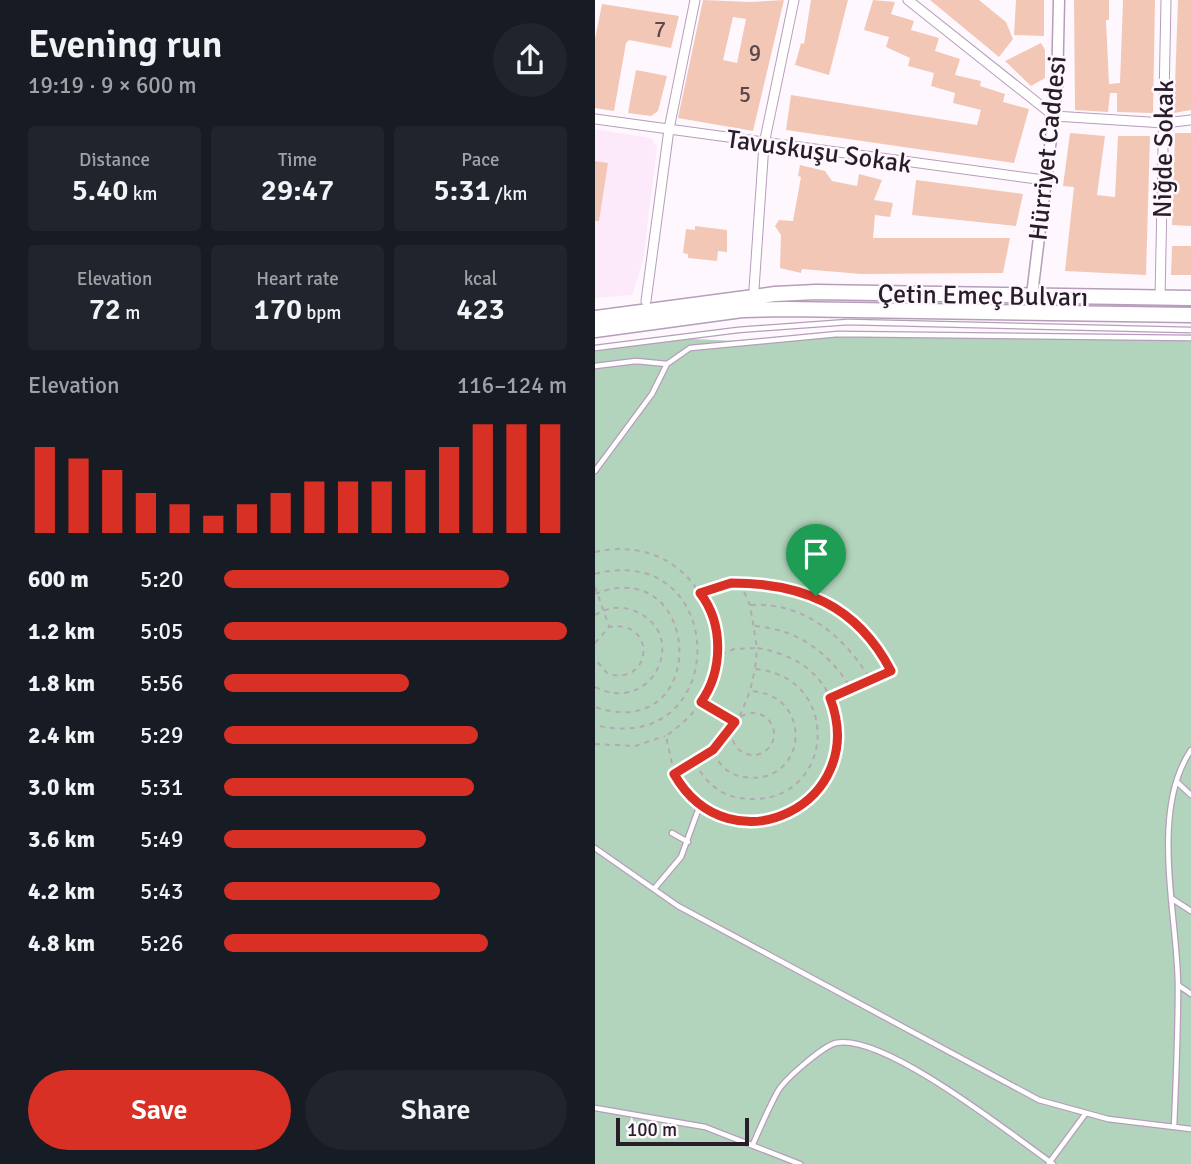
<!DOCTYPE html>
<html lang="en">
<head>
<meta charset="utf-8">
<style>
  :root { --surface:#171b24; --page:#20242c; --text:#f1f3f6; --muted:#9ea1a6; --accent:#d93025 }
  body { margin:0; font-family:Signika,sans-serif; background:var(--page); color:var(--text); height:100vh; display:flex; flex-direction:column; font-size:26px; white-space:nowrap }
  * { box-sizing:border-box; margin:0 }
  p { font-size:23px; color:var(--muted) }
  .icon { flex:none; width:38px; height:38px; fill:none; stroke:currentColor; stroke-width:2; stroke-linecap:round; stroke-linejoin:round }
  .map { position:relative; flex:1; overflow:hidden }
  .sheet { display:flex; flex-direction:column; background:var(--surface); width:595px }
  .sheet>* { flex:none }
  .scale { position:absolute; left:21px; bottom:18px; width:133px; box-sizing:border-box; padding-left:7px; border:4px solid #281e29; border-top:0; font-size:19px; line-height:24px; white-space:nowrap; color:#281e29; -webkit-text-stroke:5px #fef8fe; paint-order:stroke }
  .pin { position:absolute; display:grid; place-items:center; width:60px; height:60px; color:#fff; margin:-72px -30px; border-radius:50% 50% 50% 0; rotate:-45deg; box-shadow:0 0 7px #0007 }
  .pin .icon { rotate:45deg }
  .round { display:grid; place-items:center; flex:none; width:74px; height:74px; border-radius:37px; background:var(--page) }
  .summary { display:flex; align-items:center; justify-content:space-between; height:119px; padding:0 28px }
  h1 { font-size:38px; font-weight:600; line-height:52px }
  .metrics { display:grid; grid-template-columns:repeat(3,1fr); gap:10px; height:119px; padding:7px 28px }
  .metrics div { display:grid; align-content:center; border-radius:7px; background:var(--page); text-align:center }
  .metrics b { font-size:30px; font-weight:600 }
  .metrics small { font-size:19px; font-weight:400 }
  .metrics p { font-size:19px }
  .chart { height:196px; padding:14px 28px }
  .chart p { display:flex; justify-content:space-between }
  .chart svg { width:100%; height:126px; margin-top:7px; stroke:var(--accent); stroke-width:6 }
  .primary-button { display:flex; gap:14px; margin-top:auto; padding:14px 28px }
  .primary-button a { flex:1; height:80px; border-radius:42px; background:var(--accent); color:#fff; font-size:28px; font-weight:600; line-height:80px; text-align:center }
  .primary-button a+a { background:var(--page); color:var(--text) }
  ul { padding:0 28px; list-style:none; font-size:23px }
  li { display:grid; grid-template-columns:112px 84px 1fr; align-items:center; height:52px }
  li i { height:18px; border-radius:9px; background:var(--accent) }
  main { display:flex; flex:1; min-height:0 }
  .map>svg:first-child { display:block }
</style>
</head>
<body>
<main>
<section class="sheet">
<div class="summary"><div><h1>Evening run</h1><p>19:19 · 9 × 600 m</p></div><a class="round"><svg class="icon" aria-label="share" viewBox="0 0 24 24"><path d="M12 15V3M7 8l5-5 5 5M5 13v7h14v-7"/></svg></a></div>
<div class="metrics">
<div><p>Distance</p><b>5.40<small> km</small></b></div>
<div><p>Time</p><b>29:47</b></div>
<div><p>Pace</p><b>5:31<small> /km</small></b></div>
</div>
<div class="metrics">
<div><p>Elevation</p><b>72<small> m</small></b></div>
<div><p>Heart rate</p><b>170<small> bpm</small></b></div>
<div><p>kcal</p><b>423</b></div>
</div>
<div class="chart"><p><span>Elevation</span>116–124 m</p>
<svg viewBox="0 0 160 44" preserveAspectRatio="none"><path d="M5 44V14M15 44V18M25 44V22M35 44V30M45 44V34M55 44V38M65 44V34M75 44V30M85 44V26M95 44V26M105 44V26M115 44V22M125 44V14M135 44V6M145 44V6M155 44V6"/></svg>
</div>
<ul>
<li><b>600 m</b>5:20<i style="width:83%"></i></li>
<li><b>1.2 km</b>5:05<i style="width:100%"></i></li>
<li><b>1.8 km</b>5:56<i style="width:54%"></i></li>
<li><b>2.4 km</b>5:29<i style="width:74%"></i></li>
<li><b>3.0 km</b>5:31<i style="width:73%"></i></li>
<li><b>3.6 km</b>5:49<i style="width:59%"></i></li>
<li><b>4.2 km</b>5:43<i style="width:63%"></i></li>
<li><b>4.8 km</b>5:26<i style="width:77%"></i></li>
</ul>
<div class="primary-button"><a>Save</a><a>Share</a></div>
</section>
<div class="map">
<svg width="596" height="1164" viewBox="0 0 596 1164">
  <rect width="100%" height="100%" fill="#fef8fe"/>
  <path fill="#fceafb" d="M0,129L56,138L62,147L48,261L37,295L0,298Z"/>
  <path fill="#b3d4bc" d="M243,334L596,338V1164H0V348L76,338L143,341Z"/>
  <path fill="#f3c7b5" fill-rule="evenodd" d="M108,0L155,2L189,0L158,131L83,118ZM138,17L151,19L142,63L128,60Z
    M216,0H253L234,75L200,65L206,43L209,44Z
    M278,0L300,2L296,14L319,21L316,30L344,38L340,51L365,59L360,75L386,81L385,86L410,94L408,102L434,109L419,163L191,130L196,95L382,125L386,110L358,103L360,93L336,86L339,73L313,66L315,58L291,47L294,37L269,30Z
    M335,0H384L411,22L418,39L404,57Z
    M421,0H449V36L419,35Z
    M479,0H514V20H511L514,84L525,83L528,0H560L558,113L522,112V93H515L513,112L480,110Z
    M583,0H596V110L579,113Z
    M7,4L84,16L76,48L34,40L31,43L19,111L0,108V39Z
    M446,43L450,50V78L436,86L410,61Z
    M41,70L72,76L63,111L56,116L33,113Z
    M475,133L510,136L502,195L520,197L523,136H555L551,275L470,271L479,187L468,186Z
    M580,133H596V226L577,225Z
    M0,161L13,163L4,221H0Z
    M205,165L230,171L237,181L262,186L264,174L287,180L279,200L298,203L295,217L280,215L278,238H415L408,273L266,274L207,269L206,273L185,268L186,235L180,226L184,220L198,221L206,177L203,176Z
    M321,180L428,194L421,226L317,215Z
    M100,226L132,230V252L123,251L122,261L93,258V254L88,253L91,229L100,230Z
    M577,246H596V275H576Z"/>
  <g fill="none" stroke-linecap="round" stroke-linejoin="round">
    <defs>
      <path id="service" d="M0,348L143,330L253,322L596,330
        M0,366L41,361L72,364
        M0,471L57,394L72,364L95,348L243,334L596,338
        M582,782L596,795
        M77,833L93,842
        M0,848L83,906L444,1100L513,1119L596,1129
        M59,889L86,857L105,805
        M576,898L596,911
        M583,985L596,994
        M0,1108L110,1127L205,1164
        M579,1127C581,1081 583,1034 583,987C583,917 554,812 596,750
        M158,1144C166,1126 174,1107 183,1091C190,1079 228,1046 241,1043C289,1033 417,1135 458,1164
        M454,1163L491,1113"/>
      <path id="minor" d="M313,0L459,116L569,123L596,120
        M0,119L449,180
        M159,289L169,144L199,0
        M565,298L571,0
        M51,301L74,129L100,0"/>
      <path id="tertiary" d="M437,295L462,89L464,0"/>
      <path id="primary" d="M0,318L180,294L221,292L596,298
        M0,330L147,310L192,309L596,315"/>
    </defs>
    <use href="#service" stroke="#b69dba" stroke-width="7"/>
    <use href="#minor" stroke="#b69dba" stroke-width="11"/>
    <use href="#tertiary" stroke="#b69dba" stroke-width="13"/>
    <use href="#primary" stroke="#b69dba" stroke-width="17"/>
    <path stroke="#b2aab2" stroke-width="2" stroke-dasharray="5 5" stroke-linecap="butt" d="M0,552C71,536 120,587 123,655
      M0,574C135,539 138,759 0,725
      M0,587L14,626
      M105,593C125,583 142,582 163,584C222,587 269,619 296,671L236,698
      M0,594C108,551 117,746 0,707
      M156,605C209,602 249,636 275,679
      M0,615C13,607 28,605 42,612C95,636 57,716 0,687
      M160,626C204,630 233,652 256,688
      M0,643L14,627C61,618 59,686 13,674L0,659
      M107,703L138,722
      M137 734a21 21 0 1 1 42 0a21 21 0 1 1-42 0Z
      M137,730L118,750C123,764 133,775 149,777C212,787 221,694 155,691L144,718
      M0,744L40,746L70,736
      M100,762C109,781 124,795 145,798C239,812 252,677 160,669L155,691
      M79,773L71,736C99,716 120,692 123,656L139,649L162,648L155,605L145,583
      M99,801L79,774L118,750
      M110,808C233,878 308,671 162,648L160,669"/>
    <use href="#service" stroke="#fff" stroke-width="4.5"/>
    <use href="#minor" stroke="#fff" stroke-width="9"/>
    <use href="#tertiary" stroke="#fff" stroke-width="10"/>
    <use href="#primary" stroke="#fff" stroke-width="14"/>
  </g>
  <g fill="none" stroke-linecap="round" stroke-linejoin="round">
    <defs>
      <path id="route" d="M136,583C207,583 262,605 296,671L235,698C276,804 135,872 79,774L118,750L140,722L106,702C128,671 129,624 105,593Z"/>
    </defs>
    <use href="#route" stroke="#fff" stroke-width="14"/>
    <use href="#route" stroke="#d93025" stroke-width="9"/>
  </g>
  <g text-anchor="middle" stroke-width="5" stroke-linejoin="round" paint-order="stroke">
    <g font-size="23" fill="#5b484c">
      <text x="65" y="37">7</text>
      <text x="160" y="61">9</text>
      <text x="150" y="102">5</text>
    </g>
    <g font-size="26" fill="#281e29" stroke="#fef8fe">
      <text transform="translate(452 148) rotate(-84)" y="9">Hürriyet Caddesi</text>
      <text transform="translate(568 149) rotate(-89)" y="9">Niğde Sokak</text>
      <text transform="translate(224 151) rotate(8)" y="9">Tavuskuşu Sokak</text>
      <text transform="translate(388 295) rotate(1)" y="9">Çetin Emeç Bulvarı</text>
    </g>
  </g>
</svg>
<div class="scale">100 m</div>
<div class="pin" style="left:221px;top:596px;background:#1e9e55"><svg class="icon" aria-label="arrive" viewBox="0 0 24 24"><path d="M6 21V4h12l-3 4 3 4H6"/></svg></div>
</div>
</main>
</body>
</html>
